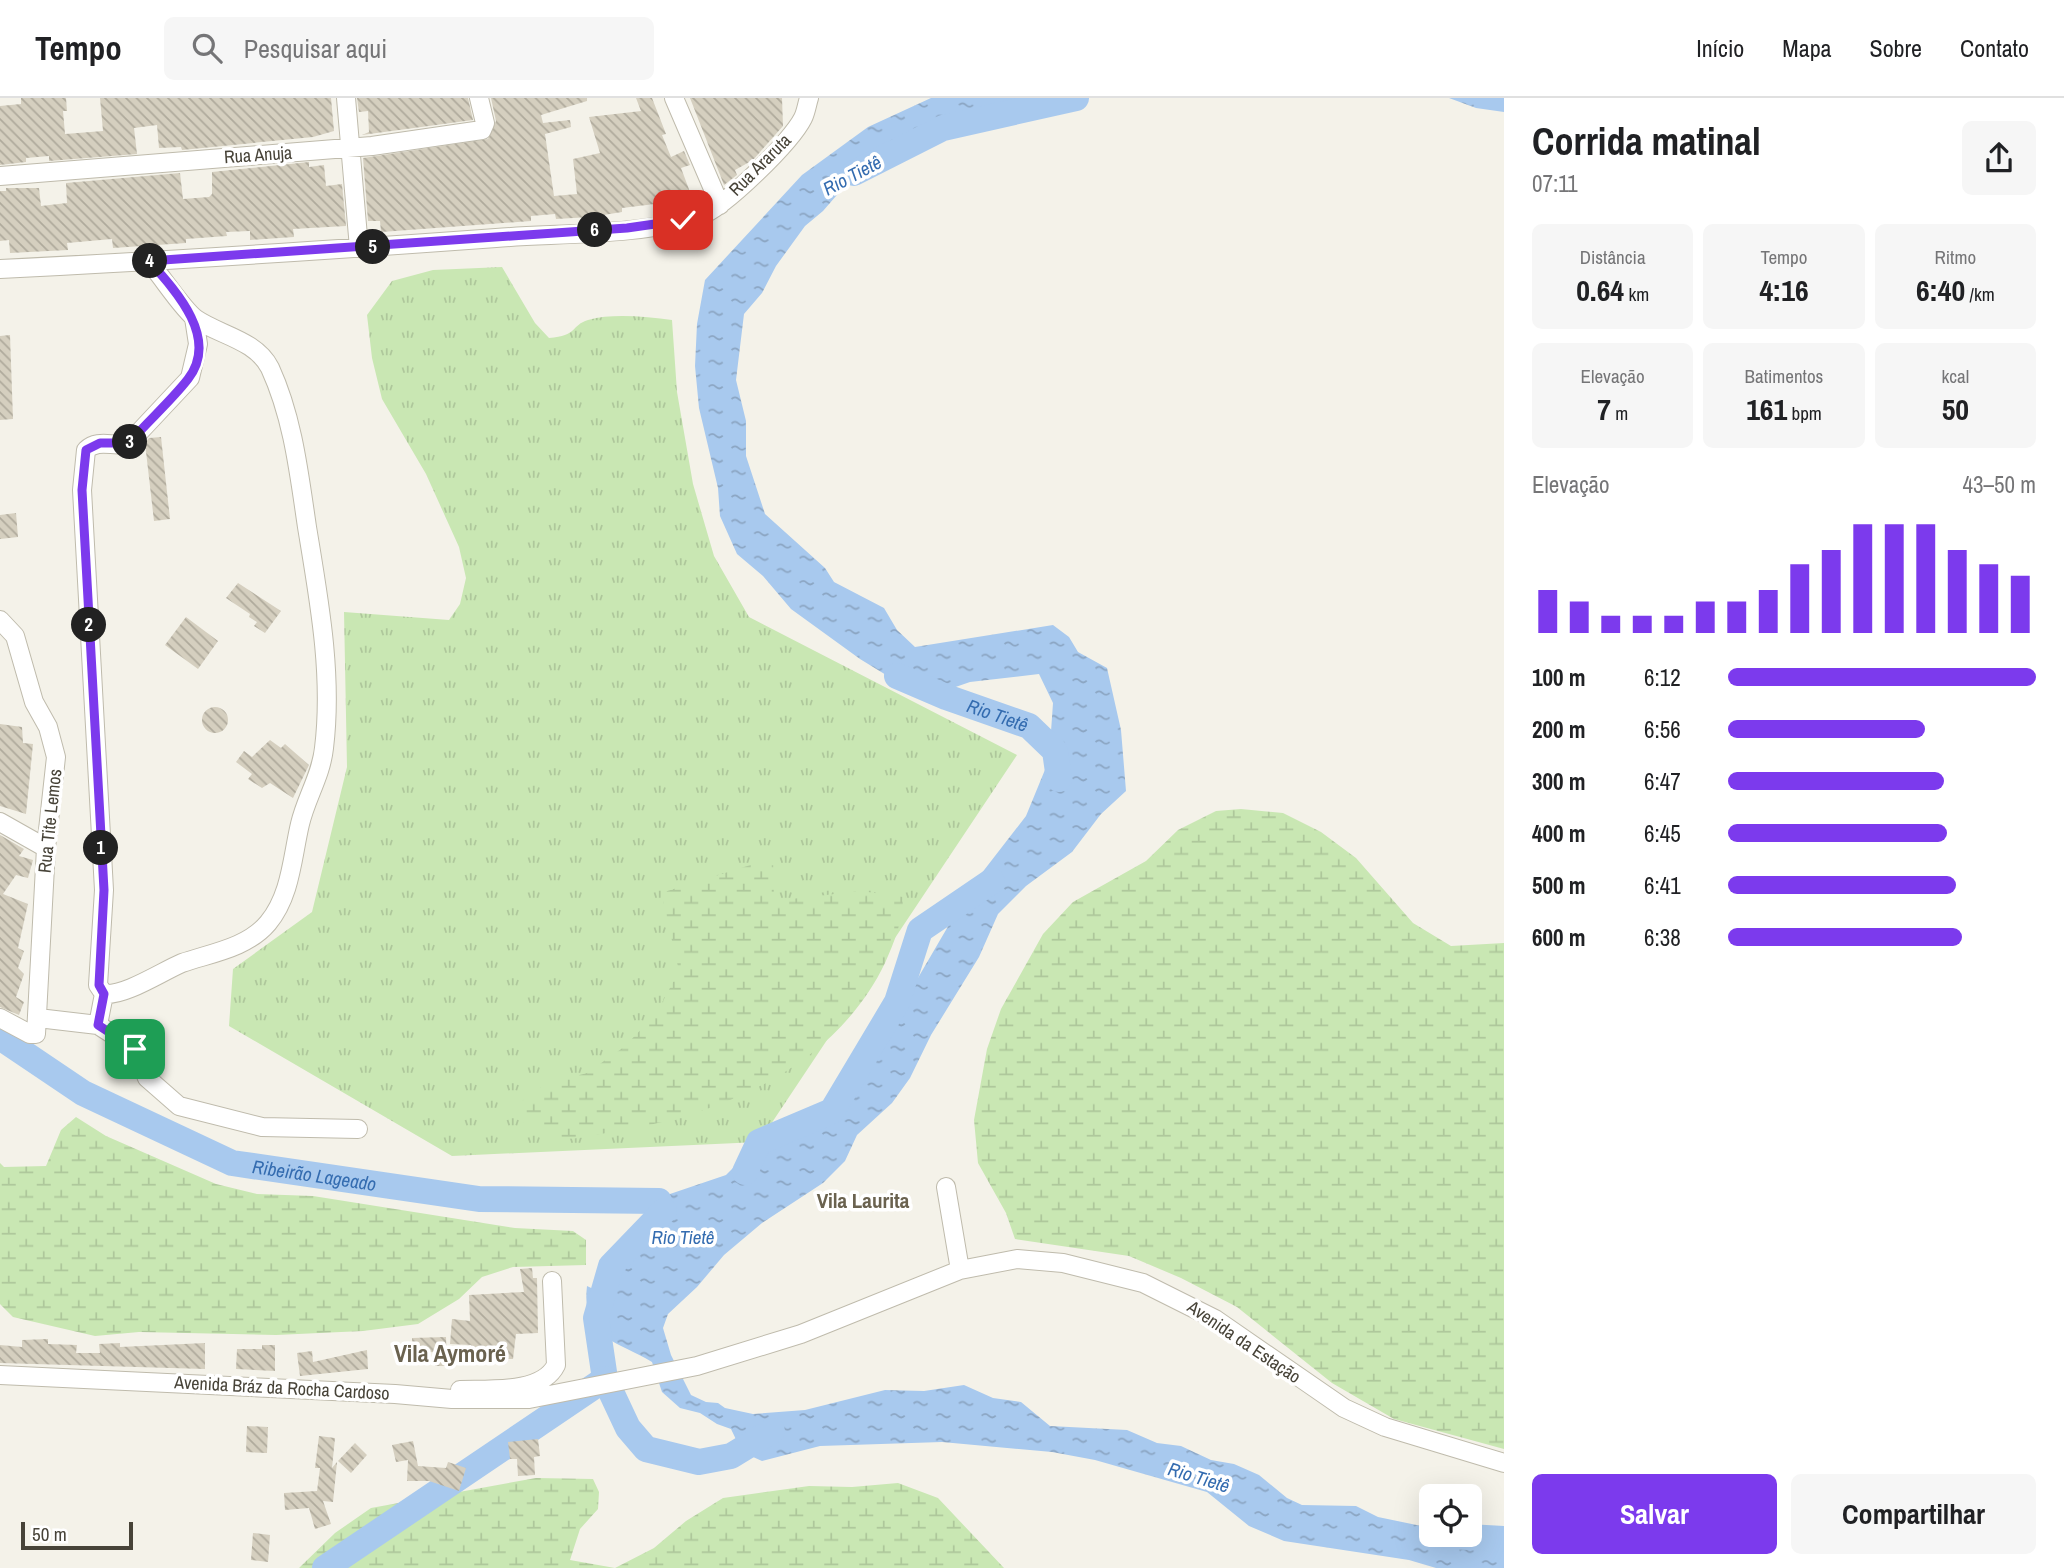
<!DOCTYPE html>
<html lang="pt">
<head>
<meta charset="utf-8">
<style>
  :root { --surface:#fff; --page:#f6f6f6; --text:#202124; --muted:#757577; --line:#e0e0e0; --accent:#7c3aed }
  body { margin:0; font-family:"Archivo Narrow",sans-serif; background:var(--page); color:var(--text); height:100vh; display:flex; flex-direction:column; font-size:26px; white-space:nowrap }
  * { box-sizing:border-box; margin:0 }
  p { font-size:23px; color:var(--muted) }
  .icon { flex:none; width:38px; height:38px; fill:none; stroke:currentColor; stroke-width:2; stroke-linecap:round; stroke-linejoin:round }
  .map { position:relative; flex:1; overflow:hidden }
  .panel { display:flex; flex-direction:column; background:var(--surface); width:560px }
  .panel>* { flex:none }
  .tools { position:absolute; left:1419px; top:1386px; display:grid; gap:14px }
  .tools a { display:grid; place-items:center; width:63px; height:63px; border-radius:10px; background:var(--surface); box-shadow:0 7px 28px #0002; font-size:35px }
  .scale { position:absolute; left:21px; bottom:18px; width:112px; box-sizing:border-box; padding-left:7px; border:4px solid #474338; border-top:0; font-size:19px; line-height:24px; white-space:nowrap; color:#474338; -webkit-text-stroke:5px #fff; paint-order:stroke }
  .pin { position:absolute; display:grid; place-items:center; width:60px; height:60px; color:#fff; margin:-30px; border-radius:14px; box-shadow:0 4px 10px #0006 }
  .km { position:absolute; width:35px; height:35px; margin:-18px; border-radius:50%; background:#222; color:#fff; font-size:19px; line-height:35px; text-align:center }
  .round { display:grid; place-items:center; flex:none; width:74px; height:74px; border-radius:10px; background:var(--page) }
  .overview { display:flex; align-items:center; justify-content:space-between; height:119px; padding:0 28px }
  h1 { font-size:38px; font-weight:800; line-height:52px }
  .figures { display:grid; grid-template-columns:repeat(3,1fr); gap:10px; height:119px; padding:7px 28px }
  .figures div { display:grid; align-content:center; border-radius:10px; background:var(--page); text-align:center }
  .figures b { font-size:30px; font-weight:800 }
  .figures small { font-size:19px; font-weight:400 }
  .figures p { font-size:19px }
  .chart { height:196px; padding:14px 28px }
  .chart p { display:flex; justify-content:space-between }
  .chart svg { width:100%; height:126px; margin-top:7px; stroke:var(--accent); stroke-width:6 }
  .cta { display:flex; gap:14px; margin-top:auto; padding:14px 28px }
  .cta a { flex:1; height:80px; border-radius:10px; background:var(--accent); color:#fff; font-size:28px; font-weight:800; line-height:80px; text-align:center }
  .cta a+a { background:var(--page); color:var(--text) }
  ul { padding:0 28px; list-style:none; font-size:23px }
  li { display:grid; grid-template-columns:112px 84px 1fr; align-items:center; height:52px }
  li i { height:18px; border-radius:9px; background:var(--accent) }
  header { display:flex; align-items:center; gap:42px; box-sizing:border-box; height:98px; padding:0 35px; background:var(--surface); border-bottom:2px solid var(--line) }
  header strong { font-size:33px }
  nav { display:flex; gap:38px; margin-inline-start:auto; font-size:24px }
  .search { width:490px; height:63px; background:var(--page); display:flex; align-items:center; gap:18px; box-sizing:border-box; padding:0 24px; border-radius:10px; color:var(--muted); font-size:26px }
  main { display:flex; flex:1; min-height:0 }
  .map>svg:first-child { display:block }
</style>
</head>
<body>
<header>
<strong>Tempo</strong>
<div class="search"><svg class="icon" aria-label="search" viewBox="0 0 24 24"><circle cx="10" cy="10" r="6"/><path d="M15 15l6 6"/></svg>Pesquisar aqui</div>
<nav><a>Início</a><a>Mapa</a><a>Sobre</a><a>Contato</a></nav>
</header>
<main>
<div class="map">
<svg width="1504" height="1470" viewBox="0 0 1504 1470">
  <defs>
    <pattern id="grass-tufts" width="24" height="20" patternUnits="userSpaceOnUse" patternTransform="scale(1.75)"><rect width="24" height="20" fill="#c9e7b3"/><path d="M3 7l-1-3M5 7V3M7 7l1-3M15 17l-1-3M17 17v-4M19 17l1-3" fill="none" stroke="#aec79b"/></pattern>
    <pattern id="wetland-marsh" width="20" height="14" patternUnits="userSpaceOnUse" patternTransform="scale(1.75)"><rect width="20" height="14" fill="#c9e7b3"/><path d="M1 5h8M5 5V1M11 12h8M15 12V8" fill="none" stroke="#aec79b"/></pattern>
    <pattern id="water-ripples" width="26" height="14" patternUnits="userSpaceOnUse" patternTransform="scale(1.75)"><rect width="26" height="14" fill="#a8c9ee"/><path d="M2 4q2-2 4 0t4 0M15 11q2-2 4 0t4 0" fill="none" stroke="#8ba5c2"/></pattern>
    <pattern id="building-back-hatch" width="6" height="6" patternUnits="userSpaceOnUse" patternTransform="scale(1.75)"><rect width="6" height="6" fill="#d5cfbf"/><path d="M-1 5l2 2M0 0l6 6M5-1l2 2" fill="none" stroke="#afaa9c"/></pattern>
  </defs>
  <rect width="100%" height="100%" fill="#f4f2e9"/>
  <path fill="url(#grass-tufts)" d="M502,169L535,225L549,240C578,238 571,227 588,222C614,215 646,219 672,222L677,294L693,386L714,458L749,519L1017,657L759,1044L452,1058L229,928L233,871L312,814L347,669L344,514L449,522L460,506L466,480L459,449L426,376L382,301L372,260L367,217L392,183L433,172Z"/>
  <path fill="url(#wetland-marsh)" d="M1241,711L1283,715L1321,734L1356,760L1413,825L1451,848L1504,845V1351L1394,1321L1332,1285L1237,1209L1181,1180L1129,1158L1015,1141L1006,1115L978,1065L974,1022L987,951L1001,911L1043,836L1073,804L1146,763L1178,732L1216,713Z
    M773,760L774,803L861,793L903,799C903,822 894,845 885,865C836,967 724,1017 617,1033C601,1035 576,1043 560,1040C547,1038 532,1028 521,1023L522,1003L546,986L587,975L624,949L656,916L679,873L661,795Z
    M76,1019L106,1038L216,1086L257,1096L313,1098L515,1130L573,1133L586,1142V1167L513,1169L482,1179L459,1201L418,1226L363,1233L276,1237L139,1234L95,1238L13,1219L0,1206V1065L4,1069L46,1068L61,1032Z
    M536,1380L593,1381L599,1394L598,1411L580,1431L570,1462L615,1470L654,1450L686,1423L723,1400L809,1388L852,1389L898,1385L938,1400L1004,1470H299L335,1435L371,1410Z"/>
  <path fill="url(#water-ripples)" d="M931,0H1028L988,8L915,35L881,63L856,75L823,113L805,128L776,168L762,195L744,216L736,282L746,323V358L765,416L825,470L834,484L884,510L897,532L915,549L1053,527L1069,539L1078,554L1107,570L1121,632L1126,693L1101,716L1072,754L1026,788L998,816L979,859L931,937L910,980L892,1005L857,1037L845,1063L823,1085L762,1125L724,1157L697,1189L668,1216L663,1230L671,1257L691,1297L706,1304L718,1305L725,1310L753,1316L805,1312L885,1292L924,1293L964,1287L993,1300L1021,1304L1050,1328L1127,1332L1157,1345L1181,1348L1211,1362L1234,1366L1259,1377L1287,1400L1302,1407L1356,1408L1378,1419L1431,1430L1432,1437L1470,1435L1504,1441V1470H1436L1409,1462L1284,1443L1249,1428L1207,1394L1095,1362L1052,1354L942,1344L820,1348L762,1363L742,1354L731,1331L717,1326L700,1315L680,1310L662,1294L652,1264C615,1242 581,1240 587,1188L604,1196L635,1156L645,1113L667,1097L726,1077L759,1044L804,1032L852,993L971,789L1026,718L1049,662L1053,605L1039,576L970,584L941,594L904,588L860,561L791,511L763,478L737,456L720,418L718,390L699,310L695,268L697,226L705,182L802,77L868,29Z
    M1449,0H1504V14L1476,10Z"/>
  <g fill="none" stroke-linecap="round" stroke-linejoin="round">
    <g stroke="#a8c9ee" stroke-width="26">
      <path d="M854,75L943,30L1076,0"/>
      <path id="s1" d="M897,578L946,599L1029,628L1055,653L1059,681"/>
      <path id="s2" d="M0,939L83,995L232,1065L479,1101L659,1103"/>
      <path d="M745,1074L759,1044L832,1013L897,904L920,832L992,783"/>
      <path d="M664,1113L611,1168L596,1220L605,1281L628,1330L646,1351L699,1364L731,1358L772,1333"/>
      <path d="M1433,1437L1504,1441"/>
      <path d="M325,1470L605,1281"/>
    </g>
  </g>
  <path fill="url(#building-back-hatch)" d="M21,0H66L67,13H63L65,36L103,33L100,0H331L334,33L313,39L182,52L181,49L159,50L157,27L134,30L137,56L49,63V58L26,60V64L0,67V8L21,6Z
    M357,0H468L473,22L362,37L369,34L368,13L359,14Z
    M491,0H587V3L541,17L543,25L570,22L571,29L545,36L554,98L577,96L573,61L600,55L589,19L641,13L636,0H652L666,36L662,37L671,59L684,53L690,67L681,70L693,102H690L691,109L665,113L663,105L622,110V114L591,119L556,121L555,116L531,118V123L395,133L381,134L380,123H368L363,60L488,41L496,23Z
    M690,0H782L783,28L753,62L735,72L737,77L724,87Z
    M309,64V69L324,67L326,88L342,86L346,128L293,131L294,139L250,142V133L226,134L227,138L186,141V145L113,150L112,141L67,145L68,152L10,155L9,142L0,143V93H6V90H39L41,108L67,105L66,85L180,75L183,101L209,99L212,96V74Z
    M10,237L13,321L0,322V238Z
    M161,339L170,421L154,423L145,345L149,340Z
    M16,415L18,439L0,441V417Z
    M238,485L281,513L265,535L254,528L257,524L249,519L250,516L226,500Z
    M186,519L218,543L198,571L165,547Z
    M202 622a13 13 0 1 1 26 0a13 13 0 1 1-26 0Z
    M0,626L22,629L23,645L33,646L26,716L0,708Z
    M270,642L281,650L285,646L309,667L293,700L270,685L262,690L248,681L252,676L236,664L244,653L252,659Z
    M0,737L24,751L19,758L33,762L28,780L16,777L3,796L28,806L18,850L24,853L18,870L24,876L16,899L24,904L19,917L0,909Z
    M532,1170L533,1180H537L538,1235L516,1236L513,1261L472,1262L471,1247L450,1246L452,1221L470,1223L469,1197L524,1194L520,1171Z
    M446,1239L447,1268H435V1254L413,1255L412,1240Z
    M48,1241V1246L77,1247L76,1255H100L99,1246L120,1245V1249L205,1245V1271L0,1265V1247L22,1249V1242Z
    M262,1247H275V1273L236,1271L237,1251H262Z
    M367,1252L368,1271L300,1278L297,1255L312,1253L313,1264Z
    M247,1328L268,1329L267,1355L246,1354Z
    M319,1338L335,1340L332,1370L337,1364L333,1404L323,1403L331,1426L315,1431L309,1410L285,1412L284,1395L317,1393L320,1370H315Z
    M538,1341L540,1358L534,1359L535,1377L518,1378L517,1361H510L508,1344Z
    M413,1343L418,1368L446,1370L448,1364L466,1370L459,1393L429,1383H407L408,1362L396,1364L392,1347Z
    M355,1345L367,1357L351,1375L338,1363Z
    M253,1435L270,1437L268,1464L251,1462Z"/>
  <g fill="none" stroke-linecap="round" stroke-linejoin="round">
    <defs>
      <path id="minor" d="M346,0L359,150
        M674,0L720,107
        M0,78L372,48L482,32L485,25L479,0
        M0,171C165,163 331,152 496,140C556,135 644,138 700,118C725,109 791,44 803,20C806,14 807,6 809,0
        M0,522L15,538L34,604L48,629L56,659L46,750L36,936H30L0,920
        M0,724L46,750
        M104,896C125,898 161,874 182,865C211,855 247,850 268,825C291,797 292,760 300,726C306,700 321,678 324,650C333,577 319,502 307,429C299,375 293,320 270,270C256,242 219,237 196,221C183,212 161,177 149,164
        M38,920L98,927L135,951L147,980L179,1008L262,1029L358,1031
        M98,927L104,896L98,887L104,792L82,392L86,352C99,340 114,350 129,345L190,280L198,246L194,220
        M946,1089L960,1172
        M0,1277L395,1296L452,1301H529L697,1268L801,1236L960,1172L1017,1161L1063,1165L1143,1185L1215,1221L1344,1310L1385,1329L1504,1365
        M460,1292C489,1291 542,1296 556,1267L552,1183"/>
    </defs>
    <use href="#minor" stroke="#bfbbac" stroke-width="20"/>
    <use href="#minor" stroke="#fff" stroke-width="18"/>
  </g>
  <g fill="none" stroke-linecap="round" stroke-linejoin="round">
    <defs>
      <path id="route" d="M135,951L98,927L104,896L99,887L104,792L82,392L86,352L100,345H129C148,323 171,303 188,281C220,240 175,192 149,163L627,130L683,122"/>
    </defs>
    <use href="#route" stroke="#fff" stroke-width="14"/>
    <use href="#route" stroke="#7c3aed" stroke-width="9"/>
  </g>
  <g text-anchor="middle" stroke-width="7" stroke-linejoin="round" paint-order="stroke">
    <g font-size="18" fill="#474338" stroke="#fff">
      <text transform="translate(258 57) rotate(-4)" y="6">Rua Anuja</text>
      <text transform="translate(760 67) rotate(-45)" y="6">Rua Araruta</text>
      <text transform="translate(50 723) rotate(-84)" y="6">Rua Tite Lemos</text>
      <text transform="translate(1244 1244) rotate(34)" y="6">Avenida da Estação</text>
      <text transform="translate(282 1290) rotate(3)" y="6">Avenida Bráz da Rocha Cardoso</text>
    </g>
    <g font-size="19" font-style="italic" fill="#346cb0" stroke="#fff">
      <text transform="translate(852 77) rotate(-28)" y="7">Rio Tietê</text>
      <text dy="7" stroke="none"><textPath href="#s1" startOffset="108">Rio Tietê</textPath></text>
      <text dy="7" stroke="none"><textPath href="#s2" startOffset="348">Ribeirão Lageado</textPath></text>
      <text x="683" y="1146">Rio Tietê</text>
      <text transform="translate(1199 1379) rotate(17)" y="7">Rio Tietê</text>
    </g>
    <g font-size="21" font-weight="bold" fill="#6a624f" stroke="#fff">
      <text x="863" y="1110">Vila Laurita</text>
    </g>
    <g font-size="24" font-weight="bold" fill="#6a624f" stroke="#fff">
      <text x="450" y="1264">Vila Aymoré</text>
    </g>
  </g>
</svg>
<div class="tools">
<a><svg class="icon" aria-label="locate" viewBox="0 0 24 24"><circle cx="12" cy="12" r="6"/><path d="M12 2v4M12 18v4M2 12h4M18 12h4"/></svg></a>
</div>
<div class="scale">50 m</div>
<div class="pin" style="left:135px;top:951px;background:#1e9e55"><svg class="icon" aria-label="arrive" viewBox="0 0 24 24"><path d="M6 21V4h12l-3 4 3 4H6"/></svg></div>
<div class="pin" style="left:683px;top:122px;background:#d93025"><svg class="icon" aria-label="check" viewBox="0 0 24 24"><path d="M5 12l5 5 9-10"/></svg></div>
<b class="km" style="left:101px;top:750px">1</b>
<b class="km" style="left:89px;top:527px">2</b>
<b class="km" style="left:130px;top:344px">3</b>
<b class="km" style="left:150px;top:163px">4</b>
<b class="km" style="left:373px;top:149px">5</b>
<b class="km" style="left:595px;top:132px">6</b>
</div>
<section class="panel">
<div class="overview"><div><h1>Corrida matinal</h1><p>07:11</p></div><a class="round"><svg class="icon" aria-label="share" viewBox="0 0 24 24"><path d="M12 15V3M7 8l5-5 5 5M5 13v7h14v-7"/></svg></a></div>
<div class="figures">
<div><p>Distância</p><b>0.64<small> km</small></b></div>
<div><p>Tempo</p><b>4:16</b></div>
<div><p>Ritmo</p><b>6:40<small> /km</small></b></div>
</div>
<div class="figures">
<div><p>Elevação</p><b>7<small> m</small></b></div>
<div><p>Batimentos</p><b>161<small> bpm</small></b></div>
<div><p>kcal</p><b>50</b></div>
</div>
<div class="chart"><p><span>Elevação</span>43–50 m</p>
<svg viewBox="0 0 160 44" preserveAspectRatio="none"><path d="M5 44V29M15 44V33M25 44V38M35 44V38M45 44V38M55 44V33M65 44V33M75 44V29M85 44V20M95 44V15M105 44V6M115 44V6M125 44V6M135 44V15M145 44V20M155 44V24"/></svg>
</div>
<ul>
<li><b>100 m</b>6:12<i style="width:100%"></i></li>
<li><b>200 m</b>6:56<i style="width:64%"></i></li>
<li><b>300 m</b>6:47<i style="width:70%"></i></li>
<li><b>400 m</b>6:45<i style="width:71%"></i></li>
<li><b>500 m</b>6:41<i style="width:74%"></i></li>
<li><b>600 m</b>6:38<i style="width:76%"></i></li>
</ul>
<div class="cta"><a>Salvar</a><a>Compartilhar</a></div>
</section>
</main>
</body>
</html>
